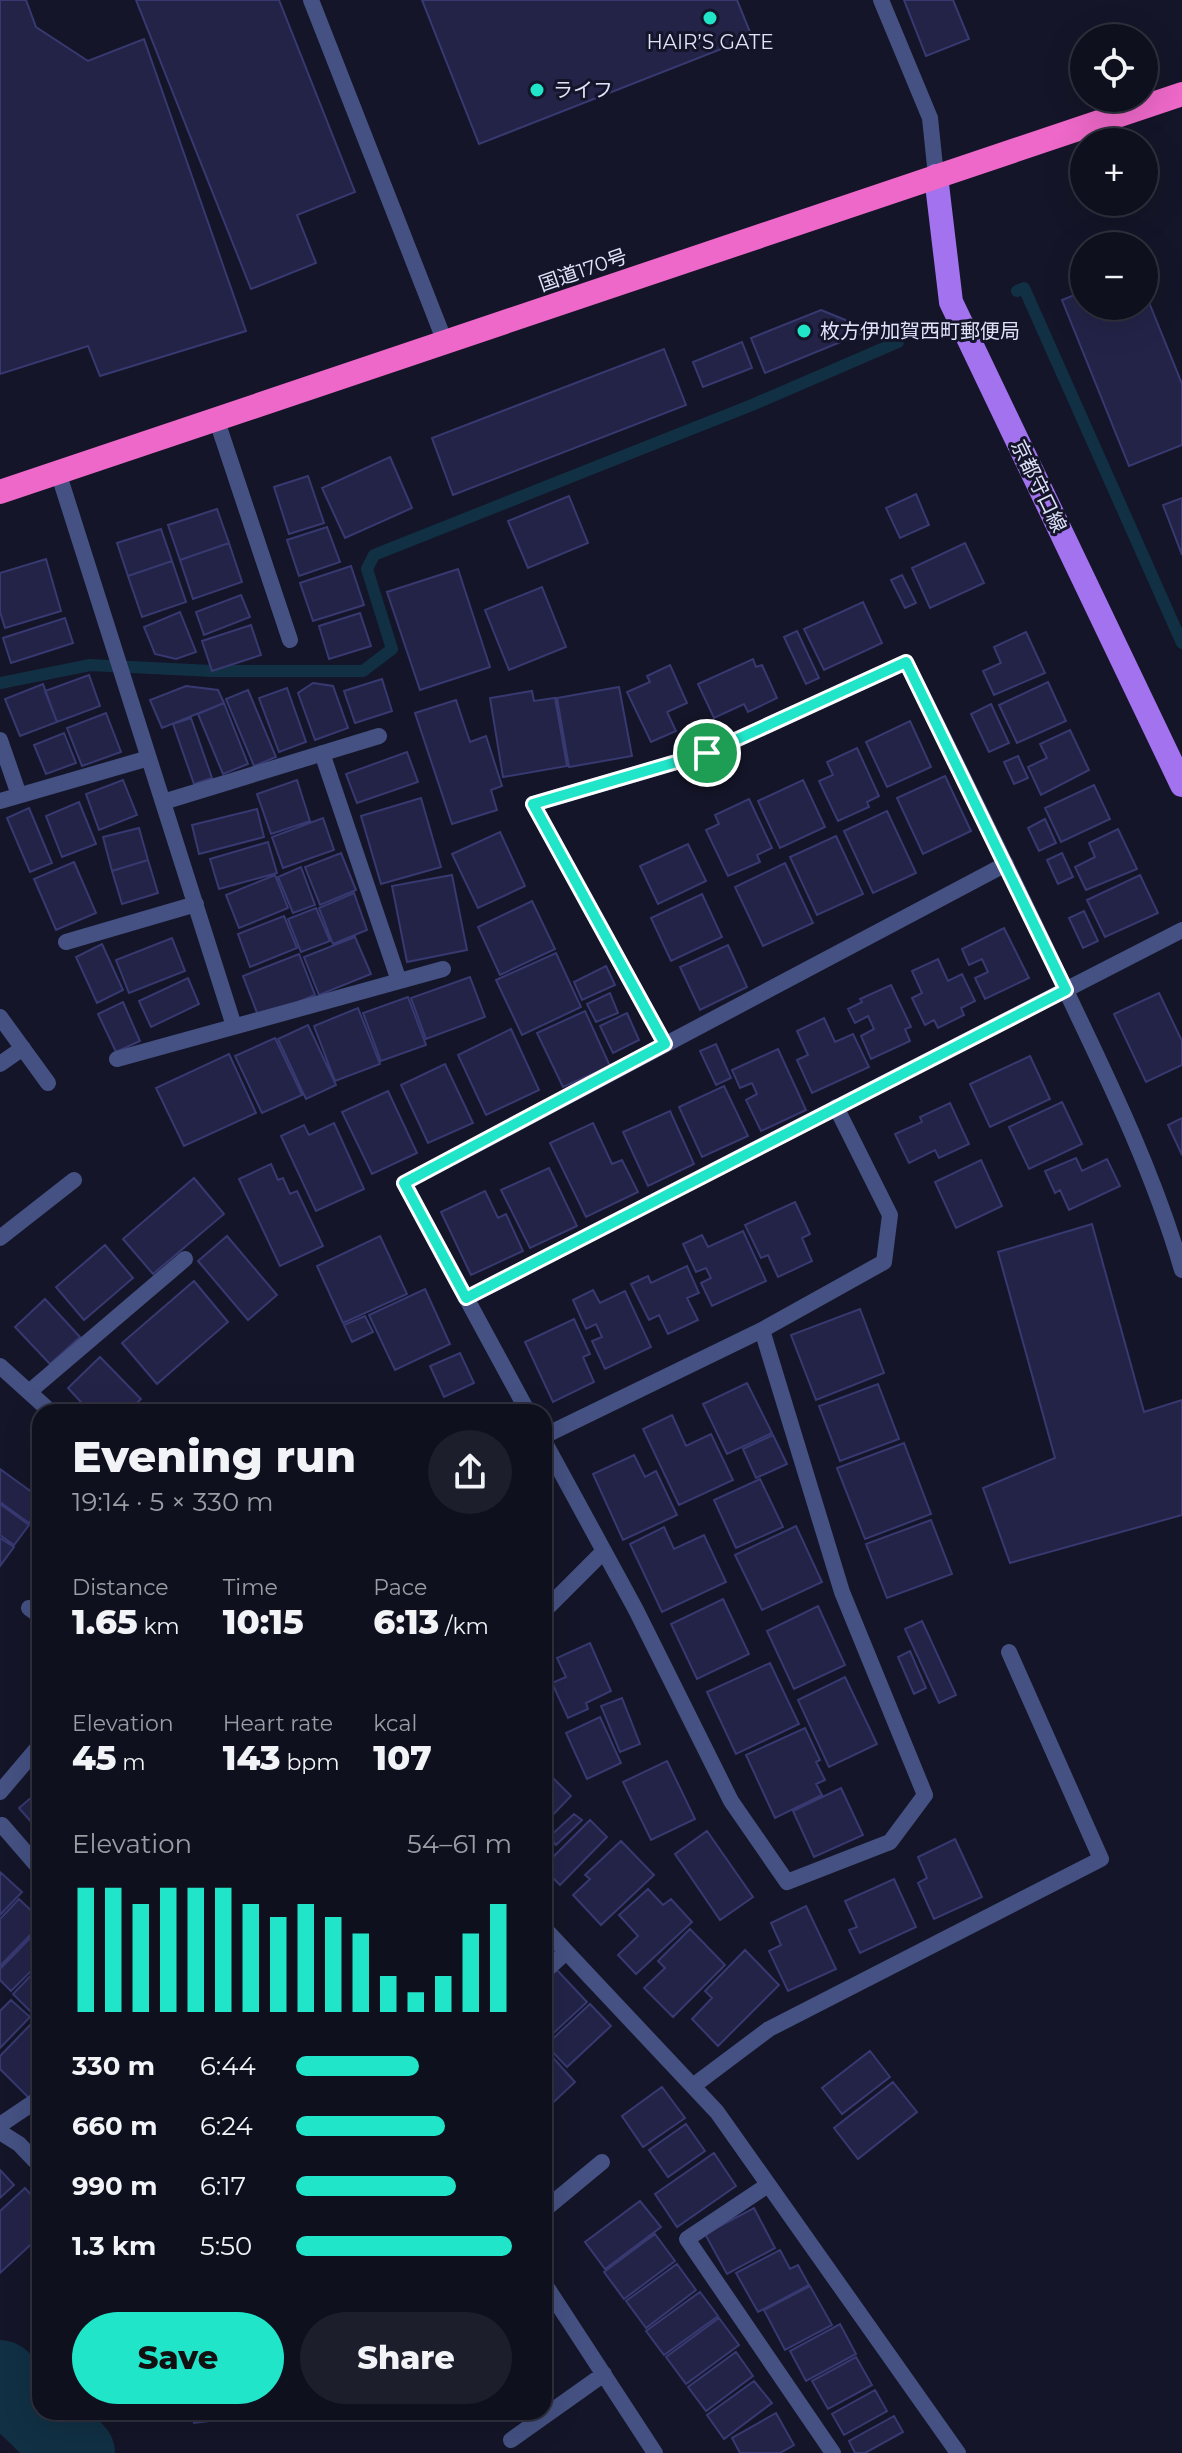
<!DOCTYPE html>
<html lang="en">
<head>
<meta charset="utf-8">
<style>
  :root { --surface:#0f101e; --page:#1d1e2b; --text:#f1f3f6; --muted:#9b9da4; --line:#2f303c; --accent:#21e5c9 }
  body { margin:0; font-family:Montserrat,"Noto Sans JP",sans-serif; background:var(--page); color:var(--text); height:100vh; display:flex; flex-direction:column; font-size:30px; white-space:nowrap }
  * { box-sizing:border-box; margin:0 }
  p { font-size:26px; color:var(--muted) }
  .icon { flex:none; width:44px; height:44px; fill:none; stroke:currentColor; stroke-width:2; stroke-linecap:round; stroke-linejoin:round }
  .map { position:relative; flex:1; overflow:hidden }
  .details { position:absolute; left:32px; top:1404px; width:520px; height:1016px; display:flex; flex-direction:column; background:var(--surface); border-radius:24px; box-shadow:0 8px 32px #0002,0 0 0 2px var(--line) }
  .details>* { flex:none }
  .controls { position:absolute; left:1070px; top:24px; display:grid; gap:16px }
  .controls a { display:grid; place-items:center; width:88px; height:88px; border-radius:50%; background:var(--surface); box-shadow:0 8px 32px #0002,0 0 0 2px var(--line); font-size:40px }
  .pin { position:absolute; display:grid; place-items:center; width:68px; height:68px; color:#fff; margin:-34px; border:4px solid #fff; border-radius:50%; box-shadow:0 2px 8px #0007 }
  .round { display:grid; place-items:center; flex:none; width:84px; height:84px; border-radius:42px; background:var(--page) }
  .head { display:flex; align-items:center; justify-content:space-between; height:136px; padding:0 40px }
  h1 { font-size:44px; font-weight:800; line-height:60px }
  .stats { display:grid; grid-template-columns:repeat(3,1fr); gap:12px; height:136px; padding:8px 40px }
  .stats div { display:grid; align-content:center }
  .stats b { font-size:34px; font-weight:800 }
  .stats small { font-size:22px; font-weight:400 }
  .stats p { font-size:22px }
  .chart { height:224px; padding:16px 40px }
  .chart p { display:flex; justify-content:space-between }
  .chart svg { width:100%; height:144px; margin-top:8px; stroke:var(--accent); stroke-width:6 }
  .button { display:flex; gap:16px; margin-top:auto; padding:16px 40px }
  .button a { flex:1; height:92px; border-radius:48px; background:var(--accent); color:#111; font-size:32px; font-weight:800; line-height:92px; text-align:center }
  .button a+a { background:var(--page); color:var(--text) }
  ul { padding:0 40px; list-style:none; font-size:26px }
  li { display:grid; grid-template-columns:128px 96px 1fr; align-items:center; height:60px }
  li i { height:20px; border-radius:10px; background:var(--accent) }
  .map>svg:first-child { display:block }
</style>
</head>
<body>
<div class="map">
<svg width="1182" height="2453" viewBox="0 0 1182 2453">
  <rect width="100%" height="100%" fill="#141528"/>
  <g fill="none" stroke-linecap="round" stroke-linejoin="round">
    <path stroke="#113044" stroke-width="12" d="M1017,291L1024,288L1182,643
      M0,683L90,665L212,671H363L392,649L367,569L374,555L752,405L898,342"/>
    <path stroke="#113044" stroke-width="78" d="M0,2379L76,2453"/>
  </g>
  <path fill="#222347" stroke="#373970" stroke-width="2" d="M0,0H26L36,27L88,61L144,39L246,331L100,376L88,346L0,374Z
    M136,0H279L355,192L297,215L316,263L251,289Z
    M422,0H737L752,37L479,144Z
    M904,0H953L969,39L926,56Z
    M1144,290L1182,384V445L1129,466L1062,300L1084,291V306H1144Z
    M821,310L870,330L765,373L751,338Z
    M742,342L752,368L703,387L693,362Z
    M664,349L686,405L453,495L432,438Z
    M390,457L412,508L345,538L322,488Z
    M308,476L324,523L289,534L274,487Z
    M916,494L929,525L900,538L886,508Z
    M569,496L588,543L528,568L508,521Z
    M1182,498V555L1163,505Z
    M217,509L229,543L180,560L168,525Z
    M327,527L340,562L299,576L287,540Z
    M161,529L172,561L128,576L117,543Z
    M229,543L242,582L193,599L180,560Z
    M965,543L984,583L930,608L912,568Z
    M46,559L61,611L5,628L0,612V573Z
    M172,561L186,602L142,617L128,576Z
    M351,566L364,605L313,621L300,583Z
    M458,569L490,667L420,690L387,592Z
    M902,575L916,603L905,608L891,580Z
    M542,587L566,647L509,670L485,610Z
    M241,595L250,617L204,635L196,612Z
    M863,602L882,643L824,670L804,629Z
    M180,612L196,652L176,659L155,654L144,627Z
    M360,613L371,646L329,659L319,626Z
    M65,618L73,643L11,663L3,638Z
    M251,625L261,655L212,671L202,641Z
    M797,631L819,678L806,684L784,637Z
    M1026,632L1045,673L994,695L983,671L1001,663L994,647Z
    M753,659L756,667L762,665L777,698L748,712L744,704L714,718L698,684Z
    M670,665L687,703L667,712L676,731L651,742L627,692L650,682L647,676Z
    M89,675L100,706L57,722L45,691Z
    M382,679L392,711L355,723L344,691Z
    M1048,682L1066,721L1017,743L999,705Z
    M313,683L333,686L348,728L315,740L298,693Z
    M43,684L57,722L20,736L5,699Z
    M186,686L218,690L224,703L162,728L150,700Z
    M619,687L632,756L569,767L557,698Z
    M287,688L306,742L279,752L259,698Z
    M248,690L276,757L254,766L226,699Z
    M532,691L534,701L555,698L567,766L503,777L490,698Z
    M456,700L470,742L486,736L502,786L491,790L497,810L452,824L415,713Z
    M224,703L248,764L223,774L198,714Z
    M991,704L1009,743L989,752L971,714Z
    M106,713L121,752L82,766L67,728Z
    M191,718L212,778L194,784L173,724Z
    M910,721L931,767L887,787L866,742Z
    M1070,730L1089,770L1041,795L1028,767L1047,758L1040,744Z
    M64,733L76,763L46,774L34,745Z
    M857,748L879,796L867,802L869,807L838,821L819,781L833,775L827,762Z
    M407,752L418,782L357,803L346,774Z
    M1018,756L1028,778L1014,784L1004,762Z
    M945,776L971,831L923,854L897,798Z
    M123,780L137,815L99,830L86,794Z
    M297,780L310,821L271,834L257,794Z
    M803,780L825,827L780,848L758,801Z
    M1094,785L1110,819L1061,842L1045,808Z
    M421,798L441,867L381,884L361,816Z
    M749,799L772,848L757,855L760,862L728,876L706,830L719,824L715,815Z
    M79,802L96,844L62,857L46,816Z
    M29,808L52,863L30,872L7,818Z
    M257,809L264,837L199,854L192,825Z
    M887,811L916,873L873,893L844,831Z
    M323,818L334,850L283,868L272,837Z
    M1045,819L1056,843L1039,851L1028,828Z
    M139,828L148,860L112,871L103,837Z
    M1118,829L1137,869L1086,890L1075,867L1095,857L1089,843Z
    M500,832L525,886L478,908L452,854Z
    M836,836L863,894L817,915L790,857Z
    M268,842L277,873L219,889L210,859Z
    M688,844L706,881L658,904L640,866Z
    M341,853L356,890L320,905L305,867Z
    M1062,853L1073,877L1058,884L1047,860Z
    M148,860L158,893L122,904L112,871Z
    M74,862L96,913L56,930L34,879Z
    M785,863L813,923L763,946L735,887Z
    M301,867L315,905L293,913L278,877Z
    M275,875L288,908L239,928L226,895Z
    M452,875L467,950L407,962L392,886Z
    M1140,875L1158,913L1105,937L1087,900Z
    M354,893L367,930L333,944L319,908Z
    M702,894L722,937L671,961L651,918Z
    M532,901L555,949L500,975L478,927Z
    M316,908L330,941L301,952L288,919Z
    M1084,911L1098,941L1083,948L1069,918Z
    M284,916L297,948L250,967L238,934Z
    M1004,928L1029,978L985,999L975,978L988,972L982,959L969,965L962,949Z
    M355,937L371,974L319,995L304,957Z
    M172,938L185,971L129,993L116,960Z
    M102,944L123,990L97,1003L76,957Z
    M728,945L747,987L700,1010L680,967Z
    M556,953L581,1007L522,1035L496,980Z
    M299,954L315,995L259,1018L243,976Z
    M938,959L948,981L962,974L975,1001L961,1008L964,1015L938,1028L934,1020L925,1025L912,998L922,993L912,971Z
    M606,966L615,985L582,1000L574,982Z
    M470,977L485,1017L426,1039L411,998Z
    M188,978L199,1004L151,1027L139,1001Z
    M891,985L911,1027L905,1029L910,1041L871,1059L861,1036L874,1029L868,1016L855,1023L848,1009L862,1002L860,999Z
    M610,993L618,1013L596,1022L587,1004Z
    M1159,993L1182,1041V1065L1146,1082L1114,1014Z
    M408,997L426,1045L381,1061L363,1013Z
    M123,1002L140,1041L116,1052L98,1014Z
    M358,1008L380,1064L335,1081L314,1026Z
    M585,1011L610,1066L563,1087L537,1033Z
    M627,1013L639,1040L613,1053L600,1026Z
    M824,1018L835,1042L853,1034L869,1067L812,1093L797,1060L808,1055L797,1031Z
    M308,1025L336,1085L306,1099L278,1039Z
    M511,1029L539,1090L486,1115L458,1055Z
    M275,1038L302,1095L262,1113L235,1056Z
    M716,1044L731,1078L716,1085L700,1051Z
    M778,1049L806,1110L761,1131L746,1100L757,1094L752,1083L740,1088L732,1070Z
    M229,1054L256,1113L184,1146L156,1088Z
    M1030,1056L1050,1099L990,1127L970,1084Z
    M445,1064L473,1123L428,1143L401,1085Z
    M724,1086L748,1136L702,1157L679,1107Z
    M388,1091L417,1153L372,1174L342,1112Z
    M1062,1102L1082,1144L1029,1169L1009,1127Z
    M950,1103L969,1144L939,1158L935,1150L909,1163L895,1134L922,1122L920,1117Z
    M670,1111L694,1164L648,1186L623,1132Z
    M1182,1118V1155L1168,1125Z
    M334,1123L364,1189L316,1211L281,1136L304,1125L309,1135Z
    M593,1123L612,1164L622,1160L638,1192L586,1217L550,1143Z
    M1076,1158L1082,1171L1107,1159L1120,1186L1069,1210L1060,1190L1055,1193L1045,1171Z
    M981,1160L1002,1206L956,1228L935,1182Z
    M271,1164L278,1180L283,1178L290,1194L297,1191L323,1246L280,1266L239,1179Z
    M549,1168L577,1226L530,1248L501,1190Z
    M194,1178L224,1214L153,1274L123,1239Z
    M485,1191L498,1218L506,1214L523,1251L471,1275L441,1212Z
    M795,1202L810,1234L802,1238L812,1261L778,1277L768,1255L761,1258L745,1225Z
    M1092,1224L1144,1412L1182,1400V1515L1010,1563L983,1488L1055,1458L998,1252Z
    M743,1231L766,1281L712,1306L701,1283L711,1278L706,1268L696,1272L683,1244L702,1235L708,1247Z
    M227,1236L277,1295L248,1320L198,1261Z
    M380,1236L407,1294L343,1323L317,1266Z
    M105,1245L133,1278L84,1320L56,1287Z
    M687,1266L699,1293L687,1298L698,1320L668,1334L659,1315L649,1320L631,1284L648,1276L651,1283Z
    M194,1281L228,1322L157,1384L122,1343Z
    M425,1289L450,1344L395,1370L369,1315Z
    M593,1290L600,1303L625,1291L651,1347L605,1369L592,1341L602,1337L596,1324L586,1329L573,1300Z
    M45,1299L80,1337L50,1364L15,1327Z
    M860,1309L884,1373L816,1400L791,1335Z
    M365,1316L373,1332L352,1342L344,1325Z
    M574,1319L590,1354L583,1357L594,1382L553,1402L525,1342Z
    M460,1353L474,1383L444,1397L430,1366Z
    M100,1357L141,1399L127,1412H90L68,1388Z
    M747,1383L772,1433L727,1454L703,1404Z
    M878,1384L899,1439L840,1461L819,1406Z
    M672,1415L686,1446L711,1434L733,1480L679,1505L643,1429Z
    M773,1435L787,1464L756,1478L743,1449Z
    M904,1443L931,1514L865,1539L837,1468Z
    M634,1455L645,1477L656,1471L677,1515L623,1540L593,1474Z
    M0,1469L40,1498V1508L29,1523L0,1502Z
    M760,1479L783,1527L736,1548L714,1500Z
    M0,1504L29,1525L14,1545L0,1535Z
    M931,1520L952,1574L887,1598L866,1544Z
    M796,1526L822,1582L762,1610L735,1555Z
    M664,1527L674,1549L704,1535L726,1582L662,1612L630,1544Z
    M0,1538L14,1547L0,1566Z
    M723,1599L749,1654L697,1679L671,1624Z
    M818,1606L845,1665L794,1689L767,1631Z
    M922,1621L956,1695L939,1703L905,1629Z
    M590,1643L611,1691L586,1703L588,1709L568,1718L552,1683L566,1677L557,1658Z
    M910,1651L926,1688L914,1694L898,1657Z
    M770,1663L799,1724L736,1754L707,1692Z
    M845,1677L877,1744L829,1767L798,1700Z
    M622,1698L640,1744L620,1752L601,1706Z
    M600,1717L621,1763L587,1779L566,1733Z
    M805,1728L820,1760L816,1762L825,1780L816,1784L822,1795L775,1818L746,1755Z
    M667,1761L695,1819L651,1840L623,1782Z
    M544,1769L571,1796L544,1824Z
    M841,1788L863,1835L814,1857L793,1811Z
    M40,1790V1832L19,1808Z
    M574,1814L582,1820L556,1845L549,1837Z
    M590,1820L607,1837L560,1885L544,1869V1866Z
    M707,1831L753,1897L720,1920L675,1854Z
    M955,1839L982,1897L934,1919L918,1883L927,1878L918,1857Z
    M621,1841L654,1875L601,1925L573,1895L590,1879L585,1875Z
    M0,1872L22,1892L0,1915Z
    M894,1879L916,1927L860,1953L849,1930L857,1927L845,1901Z
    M648,1889L663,1905L671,1899L692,1922L636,1974L618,1955L638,1936L619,1915Z
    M19,1899L40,1919V1925L0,1966V1919Z
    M806,1906L836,1969L788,1991L769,1951L781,1945L771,1923Z
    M40,1928V1962L11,1991L0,1980V1969Z
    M690,1929L725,1965L673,2017L644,1988L665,1968L658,1961Z
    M745,1950L779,1985L718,2046L692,2019L712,1998L705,1991Z
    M40,1966V2007L33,2014L13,1994Z
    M556,1969L587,2002L546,2040L544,2037V1981Z
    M11,2000L30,2017L0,2048V2011Z
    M590,2004L611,2026L567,2067L546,2045Z
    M32,2023L40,2031V2086L29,2098L0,2069V2056Z
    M546,2050L575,2082L544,2111V2053Z
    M870,2051L890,2077L842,2114L822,2088Z
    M893,2082L917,2112L858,2159L834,2128Z
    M662,2087L685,2118L643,2147L622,2116Z
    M686,2124L705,2151L668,2177L649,2150Z
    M714,2153L736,2186L677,2227L655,2194Z
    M0,2170L14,2185L0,2198Z
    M25,2188L40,2205V2236L0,2273V2211Z
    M640,2201L661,2227L605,2269L585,2242Z
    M754,2208L775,2248L727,2274L705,2234Z
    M655,2234L675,2261L624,2299L604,2272Z
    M780,2250L790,2269L798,2265L809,2285L758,2312L736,2273Z
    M677,2264L696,2290L646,2328L626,2301Z
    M810,2286L832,2325L785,2350L764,2310Z
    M700,2292L718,2316L664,2355L646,2331Z
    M719,2318L739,2345L686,2384L666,2357Z
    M840,2324L856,2354L806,2381L790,2351Z
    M736,2352L753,2376L706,2411L688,2387Z
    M856,2357L872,2385L828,2409L812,2381Z
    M754,2381L772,2403L724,2439L707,2415Z
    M875,2390L887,2411L844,2435L832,2414Z
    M193,2412H225V2419L194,2423Z
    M776,2413L794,2445L780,2453H740L732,2438Z
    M894,2416L903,2432L865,2453H855L849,2441Z"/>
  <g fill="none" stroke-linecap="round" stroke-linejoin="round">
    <path stroke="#445182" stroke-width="16" d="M311,0L445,342"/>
    <path stroke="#445182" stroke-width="16" d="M881,0L930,118L936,176
      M216,418L290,640
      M58,472L234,1026
      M0,740L19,795
      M322,753L399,981
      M0,801L149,758
      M163,802L379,736
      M66,942L196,904
      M0,1017L48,1083
      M665,1044L533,804L707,753L906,662C961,773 1016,883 1068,995C1111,1085 1154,1174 1182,1270
      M117,1059L443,969
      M0,1064L23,1048
      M0,1238L74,1180
      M466,1298L1182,930
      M0,1366L51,1412
      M29,1392L185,1259
      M528,1412L404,1183L1006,864
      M544,1436L762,1330L884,1262L890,1215L836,1107
      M544,1441L636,1610L731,1801L787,1882L890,1842L925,1795L842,1592L762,1330
      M29,1608L40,1616
      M544,1611L604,1551
      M0,1792L40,1745
      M2,1825L40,1869
      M544,1928L717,2112L958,2453
      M544,1972L566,1952
      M693,2086L769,2029L1101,1859L1009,1652
      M0,2125L40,2098
      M0,2132L19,2144L40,2166
      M768,2185L687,2239L833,2453
      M544,2210L602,2162
      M544,2283L655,2453
      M511,2440L604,2374"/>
    <path stroke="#a272ef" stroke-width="24" d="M936,176L951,302L1182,785"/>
    <path stroke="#ed68c8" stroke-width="24" d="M0,492L1182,94"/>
  </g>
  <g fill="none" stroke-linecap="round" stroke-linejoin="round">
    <defs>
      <path id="route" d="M906,662L1066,990L466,1298L404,1183L665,1044L533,804L707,753Z"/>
    </defs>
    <use href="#route" stroke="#fff" stroke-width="16"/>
    <use href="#route" stroke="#21e5c9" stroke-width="10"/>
  </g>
  <g fill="#21e5c9" stroke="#141528" stroke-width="3">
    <circle cx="710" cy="18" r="8"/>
    <circle cx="537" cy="90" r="8"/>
    <circle cx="804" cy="331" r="8"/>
  </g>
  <g text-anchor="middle" stroke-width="6" stroke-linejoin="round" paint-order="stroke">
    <g font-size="20" fill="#dfe2fb" stroke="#141528" text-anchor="start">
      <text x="710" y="49" text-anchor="middle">HAIR’S GATE</text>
      <text x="553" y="97">ライフ</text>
      <text x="820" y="338">枚方伊加賀西町郵便局</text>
    </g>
    <g font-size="20" fill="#dfe2fb" stroke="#141528">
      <text transform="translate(583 270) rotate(-19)" y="7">国道170号</text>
      <text transform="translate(1039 486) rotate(64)" y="7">京都守口線</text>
    </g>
  </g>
</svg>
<div class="controls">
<a><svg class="icon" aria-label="locate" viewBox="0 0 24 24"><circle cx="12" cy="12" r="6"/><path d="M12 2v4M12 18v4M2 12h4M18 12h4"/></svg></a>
<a>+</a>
<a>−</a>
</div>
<div class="pin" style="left:707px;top:753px;background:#1e9e55"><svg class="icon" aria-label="arrive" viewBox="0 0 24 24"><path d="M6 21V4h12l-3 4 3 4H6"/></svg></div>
<section class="details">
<div class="head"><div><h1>Evening run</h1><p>19:14 · 5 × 330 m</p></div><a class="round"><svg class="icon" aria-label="share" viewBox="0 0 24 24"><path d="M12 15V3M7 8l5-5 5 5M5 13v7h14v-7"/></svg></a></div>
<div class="stats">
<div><p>Distance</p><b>1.65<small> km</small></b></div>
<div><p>Time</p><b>10:15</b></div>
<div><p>Pace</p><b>6:13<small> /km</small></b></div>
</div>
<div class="stats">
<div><p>Elevation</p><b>45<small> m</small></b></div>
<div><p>Heart rate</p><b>143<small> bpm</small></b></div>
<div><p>kcal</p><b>107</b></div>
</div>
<div class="chart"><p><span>Elevation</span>54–61 m</p>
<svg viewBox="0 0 160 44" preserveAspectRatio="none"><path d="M5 44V6M15 44V6M25 44V11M35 44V6M45 44V6M55 44V6M65 44V11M75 44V15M85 44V11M95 44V15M105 44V20M115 44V33M125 44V38M135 44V33M145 44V20M155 44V11"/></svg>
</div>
<ul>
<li><b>330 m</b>6:44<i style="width:57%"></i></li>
<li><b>660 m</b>6:24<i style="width:69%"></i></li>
<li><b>990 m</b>6:17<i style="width:74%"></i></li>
<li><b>1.3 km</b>5:50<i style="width:100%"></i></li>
</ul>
<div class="button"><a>Save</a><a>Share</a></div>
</section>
</div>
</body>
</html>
